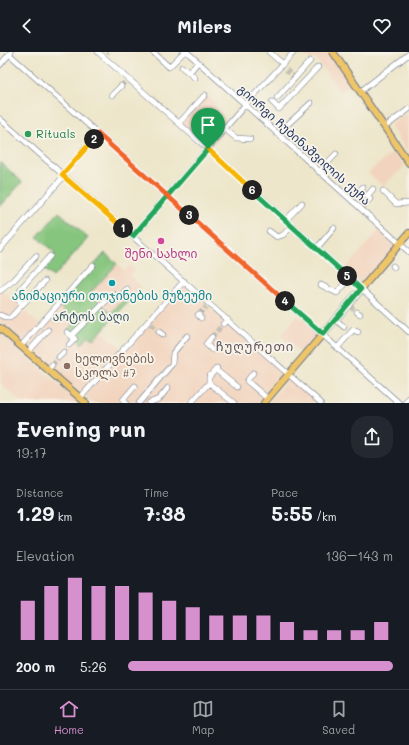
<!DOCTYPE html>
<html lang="en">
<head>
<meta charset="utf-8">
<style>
  :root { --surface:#171b24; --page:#242831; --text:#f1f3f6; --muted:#9ea1a6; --line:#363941; --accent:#d690ce }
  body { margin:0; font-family:Mali,"Noto Sans Georgian",sans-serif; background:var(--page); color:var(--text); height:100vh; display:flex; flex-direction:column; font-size:15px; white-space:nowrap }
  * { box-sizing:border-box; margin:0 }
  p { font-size:13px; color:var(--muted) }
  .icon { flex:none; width:22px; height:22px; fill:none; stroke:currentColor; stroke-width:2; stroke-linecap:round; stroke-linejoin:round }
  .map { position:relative; height:351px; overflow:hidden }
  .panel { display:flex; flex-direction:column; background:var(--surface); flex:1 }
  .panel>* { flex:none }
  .pin { position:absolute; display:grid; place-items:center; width:34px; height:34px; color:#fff; margin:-41px -17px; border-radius:50% 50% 50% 0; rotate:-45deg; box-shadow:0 0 4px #0007 }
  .pin .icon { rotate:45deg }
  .km { position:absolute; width:20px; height:20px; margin:-10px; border-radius:50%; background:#222; color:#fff; font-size:11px; line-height:20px; text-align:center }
  .round { display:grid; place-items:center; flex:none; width:42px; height:42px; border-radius:16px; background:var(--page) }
  .head { display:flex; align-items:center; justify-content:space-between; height:68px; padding:0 16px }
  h1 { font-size:22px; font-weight:700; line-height:30px }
  .stats { display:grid; grid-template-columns:repeat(3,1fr); gap:6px; height:68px; padding:4px 16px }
  .stats div { display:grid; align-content:center }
  .stats b { font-size:20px; font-weight:700 }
  .stats small { font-size:11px; font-weight:400 }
  .stats p { font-size:11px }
  .chart { height:112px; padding:8px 16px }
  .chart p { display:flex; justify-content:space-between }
  .chart svg { width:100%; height:72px; margin-top:4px; stroke:var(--accent); stroke-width:6 }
  ul { padding:0 16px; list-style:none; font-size:13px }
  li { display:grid; grid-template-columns:64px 48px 1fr; align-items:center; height:30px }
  li i { height:10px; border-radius:5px; background:var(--accent) }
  header { display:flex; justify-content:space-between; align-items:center; height:52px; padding:0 16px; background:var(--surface); font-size:18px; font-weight:700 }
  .tabs { display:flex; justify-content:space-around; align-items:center; height:56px; border-top:1px solid var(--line); background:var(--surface); font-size:11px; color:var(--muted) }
  .tabs a { display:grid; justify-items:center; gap:2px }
  .tabs .active { color:var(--accent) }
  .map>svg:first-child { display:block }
</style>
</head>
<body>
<header><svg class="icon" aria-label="back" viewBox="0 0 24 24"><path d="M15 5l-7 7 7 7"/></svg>Milers<svg class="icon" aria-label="heart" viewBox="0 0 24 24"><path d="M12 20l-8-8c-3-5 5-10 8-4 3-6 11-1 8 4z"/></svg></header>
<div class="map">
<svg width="409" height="351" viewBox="0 0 409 351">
  <rect width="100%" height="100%" fill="#f7f3e8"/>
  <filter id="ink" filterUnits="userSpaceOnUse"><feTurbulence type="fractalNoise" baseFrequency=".025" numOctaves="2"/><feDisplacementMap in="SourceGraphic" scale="8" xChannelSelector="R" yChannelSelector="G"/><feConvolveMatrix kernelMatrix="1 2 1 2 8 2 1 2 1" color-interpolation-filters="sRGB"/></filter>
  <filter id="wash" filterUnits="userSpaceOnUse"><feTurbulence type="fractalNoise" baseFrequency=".012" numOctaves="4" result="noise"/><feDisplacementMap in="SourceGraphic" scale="16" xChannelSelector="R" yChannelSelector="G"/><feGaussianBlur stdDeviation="0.9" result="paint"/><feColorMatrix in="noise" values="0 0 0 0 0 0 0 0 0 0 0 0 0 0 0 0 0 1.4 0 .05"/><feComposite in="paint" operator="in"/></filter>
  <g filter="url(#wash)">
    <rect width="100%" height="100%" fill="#ede6ca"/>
    <path fill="#f2d4be" d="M302,0H329L352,32L340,40L315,6L312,9Z
      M205,42L217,52L213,58L227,71L207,94L179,70Z
      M405,62L409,68V102L391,75V72Z
      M394,99L405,114L383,134L368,121Z
      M381,176L399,192L361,237L342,220Z
      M117,212L124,218L129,213L134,218L129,223L142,236L131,247L127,244L111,261L90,241Z
      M183,233L185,234L285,322L262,351H91L84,343Z
      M0,237L40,273L58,253L75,270L83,291L90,283L94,287L101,279L122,297L80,342L0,271Z
      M298,264L319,283L303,303L281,283Z
      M0,280L80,351H22L0,331Z
      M289,326L317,351H267Z"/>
    <path fill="#85c57d" stroke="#507a6e" d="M0,110L22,130L0,155Z
      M59,160L88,186L53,225L42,216L55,201L37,185Z
      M105,201L117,212L90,241L111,261L127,244L131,247L94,287L89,284L82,292L68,278L75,269L58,253Z"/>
  </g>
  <g filter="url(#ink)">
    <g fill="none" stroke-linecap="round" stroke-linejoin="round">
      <path stroke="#c3c1b4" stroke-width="5" stroke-dasharray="5 2.5" stroke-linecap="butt" d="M107,1L108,0
        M286,18L294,25
        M121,34L126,29
        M363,155L368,149
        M350,254L357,260
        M199,262L206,255
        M151,272L159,280
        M212,285L223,272
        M52,313L59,305"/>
      <defs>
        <path id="minor" d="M98,0L208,97L409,280
          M153,0L169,15L184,0
          M187,0L409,200
          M269,0L283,12
          M9,2L399,351
          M0,13L11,0
          M182,15L195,26
          M189,21L198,10
          M361,39L409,2
          M112,43L121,34
          M277,46L310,9
          M272,50L279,57L318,15
          M0,67L321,351
          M179,71L205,43
          M385,75L409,57
          M225,77L236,86L250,87
          M277,82L311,51
          M319,120L336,102
          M62,123L98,82
          M363,135L360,138L370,147L368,149
          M383,139L396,152L409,151
          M367,144L373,137
          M286,168L302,151
          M269,179L277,185L283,183L292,174
          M133,184L245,53L294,0
          M317,196L334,176
          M0,197L64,124
          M393,214L394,215
          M45,229L23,252L16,246L23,234L50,204
          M321,233L337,241L350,227
          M0,239L14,228L36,204
          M357,260L360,262
          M199,262L198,263L201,266
          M0,263L7,266H10L23,252
          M335,267L344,275
          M223,272L228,268
          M67,280L75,287L69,293
          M159,280L163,283
          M71,284L113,242L117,247L127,237
          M21,294L93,213
          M338,295L353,278L358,280
          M212,298L206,292L212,285
          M28,300L48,278
          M59,305L64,300
          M48,318L52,313
          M216,318L237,335
          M253,321L247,329L268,347
          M209,331L234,351
          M80,346L184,229
          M126,351L123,348L135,334
          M139,351L172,312L173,301L187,284
          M149,351L159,347L168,336
          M191,351L209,331V325L217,316
          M405,351L409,346"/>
        <path id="major" d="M333,0L409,111
          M0,276L86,351
          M264,351L409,181"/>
      </defs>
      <use href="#minor" stroke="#646f84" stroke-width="6"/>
      <use href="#major" stroke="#646f84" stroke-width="8"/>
      <use href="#minor" stroke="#fff" stroke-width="5"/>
      <use href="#major" stroke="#eec569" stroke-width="6"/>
    </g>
  </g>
  <g fill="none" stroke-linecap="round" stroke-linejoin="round" filter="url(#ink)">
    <defs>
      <path id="split-1" d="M123,176L133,184L208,97"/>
      <path id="split-2" d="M94,87L62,123L123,176"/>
      <path id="split-3" d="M94,87L98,82L189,163"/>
      <path id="split-4" d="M189,163L285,249"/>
      <path id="split-5" d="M285,249L323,282L361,237L347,224"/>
      <path id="split-6" d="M252,138L347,224"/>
      <path id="split-7" d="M208,97L252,138"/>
    </defs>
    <use href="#split-1" stroke="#fff" stroke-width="8"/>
    <use href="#split-2" stroke="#fff" stroke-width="8"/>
    <use href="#split-3" stroke="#fff" stroke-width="8"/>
    <use href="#split-4" stroke="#fff" stroke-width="8"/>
    <use href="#split-5" stroke="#fff" stroke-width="8"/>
    <use href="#split-6" stroke="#fff" stroke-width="8"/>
    <use href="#split-7" stroke="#fff" stroke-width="8"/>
    <use href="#split-1" stroke="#22a559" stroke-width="5"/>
    <use href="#split-2" stroke="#f5b400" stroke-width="5"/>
    <use href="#split-3" stroke="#f0652b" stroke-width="5"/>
    <use href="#split-4" stroke="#f0652b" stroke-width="5"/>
    <use href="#split-5" stroke="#22a559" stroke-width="5"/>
    <use href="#split-6" stroke="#22a559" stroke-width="5"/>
    <use href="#split-7" stroke="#f5b400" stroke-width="5"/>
  </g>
  <circle fill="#2e9e5b" stroke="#f7f3e8" stroke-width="1.5" cx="28" cy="82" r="4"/>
  <circle fill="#d1479c" stroke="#f7f3e8" stroke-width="1.5" cx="161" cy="189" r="4"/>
  <circle fill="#0f9aa8" stroke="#f7f3e8" stroke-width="1.5" cx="112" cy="231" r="4"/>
  <circle fill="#8d6e63" stroke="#f7f3e8" stroke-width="1.5" cx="67" cy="314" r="4"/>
  <g text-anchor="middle" stroke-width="3.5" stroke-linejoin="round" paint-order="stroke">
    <g font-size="12" fill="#27864d" stroke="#f7f3e8" text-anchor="start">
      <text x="36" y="86">Rituals</text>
    </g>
    <g font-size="12" fill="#1b2f5e" stroke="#f7f3e8">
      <text transform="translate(304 93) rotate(42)" y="4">გიორგი ჩუბინაშვილის ქუჩა</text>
    </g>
    <g font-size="12" fill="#b23c85" stroke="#f7f3e8">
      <text x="161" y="206">შენი სახლი</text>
    </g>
    <g font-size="12" fill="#0d838f" stroke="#f7f3e8">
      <text x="112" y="248">ანიმაციური თოჯინების მუზეუმი</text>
    </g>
    <g font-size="12" fill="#3b5c67" stroke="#f7f3e8">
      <text x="91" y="269">არტოს ბაღი</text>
    </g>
    <g font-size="12" fill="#785e54" stroke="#f7f3e8" text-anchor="start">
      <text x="75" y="311">ხელოვნების<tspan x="75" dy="14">სკოლა #7</tspan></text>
    </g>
    <g font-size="13" letter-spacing="1" fill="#615860" stroke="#f7f3e8">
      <text x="255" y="299">ჩუღურეთი</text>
    </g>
  </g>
</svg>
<div class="pin" style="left:208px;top:97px;background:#1e9e55"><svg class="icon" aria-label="arrive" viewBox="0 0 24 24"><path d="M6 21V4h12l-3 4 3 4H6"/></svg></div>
<b class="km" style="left:123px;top:176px">1</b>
<b class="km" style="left:94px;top:87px">2</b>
<b class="km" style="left:189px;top:163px">3</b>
<b class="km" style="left:285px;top:249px">4</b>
<b class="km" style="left:347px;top:224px">5</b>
<b class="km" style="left:252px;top:138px">6</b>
</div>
<section class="panel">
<div class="head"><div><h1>Evening run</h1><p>19:17</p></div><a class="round"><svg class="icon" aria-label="share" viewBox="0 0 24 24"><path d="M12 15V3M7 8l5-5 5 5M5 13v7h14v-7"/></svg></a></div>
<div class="stats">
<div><p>Distance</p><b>1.29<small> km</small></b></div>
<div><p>Time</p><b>7:38</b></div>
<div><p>Pace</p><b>5:55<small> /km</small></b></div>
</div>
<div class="chart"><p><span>Elevation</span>136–143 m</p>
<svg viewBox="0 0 160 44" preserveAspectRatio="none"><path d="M5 44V20M15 44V11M25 44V6M35 44V11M45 44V11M55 44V15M65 44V20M75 44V24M85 44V29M95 44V29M105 44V29M115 44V33M125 44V38M135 44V38M145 44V38M155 44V33"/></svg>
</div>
<ul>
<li><b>200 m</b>5:26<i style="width:100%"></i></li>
</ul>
</section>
<nav class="tabs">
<a class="active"><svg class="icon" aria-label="home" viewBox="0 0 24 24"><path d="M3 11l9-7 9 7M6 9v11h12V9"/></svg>Home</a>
<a><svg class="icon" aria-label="map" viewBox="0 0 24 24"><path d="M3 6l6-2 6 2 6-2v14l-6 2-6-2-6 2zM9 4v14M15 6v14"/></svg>Map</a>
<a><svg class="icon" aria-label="saved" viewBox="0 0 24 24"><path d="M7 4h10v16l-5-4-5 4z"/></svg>Saved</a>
</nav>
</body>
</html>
